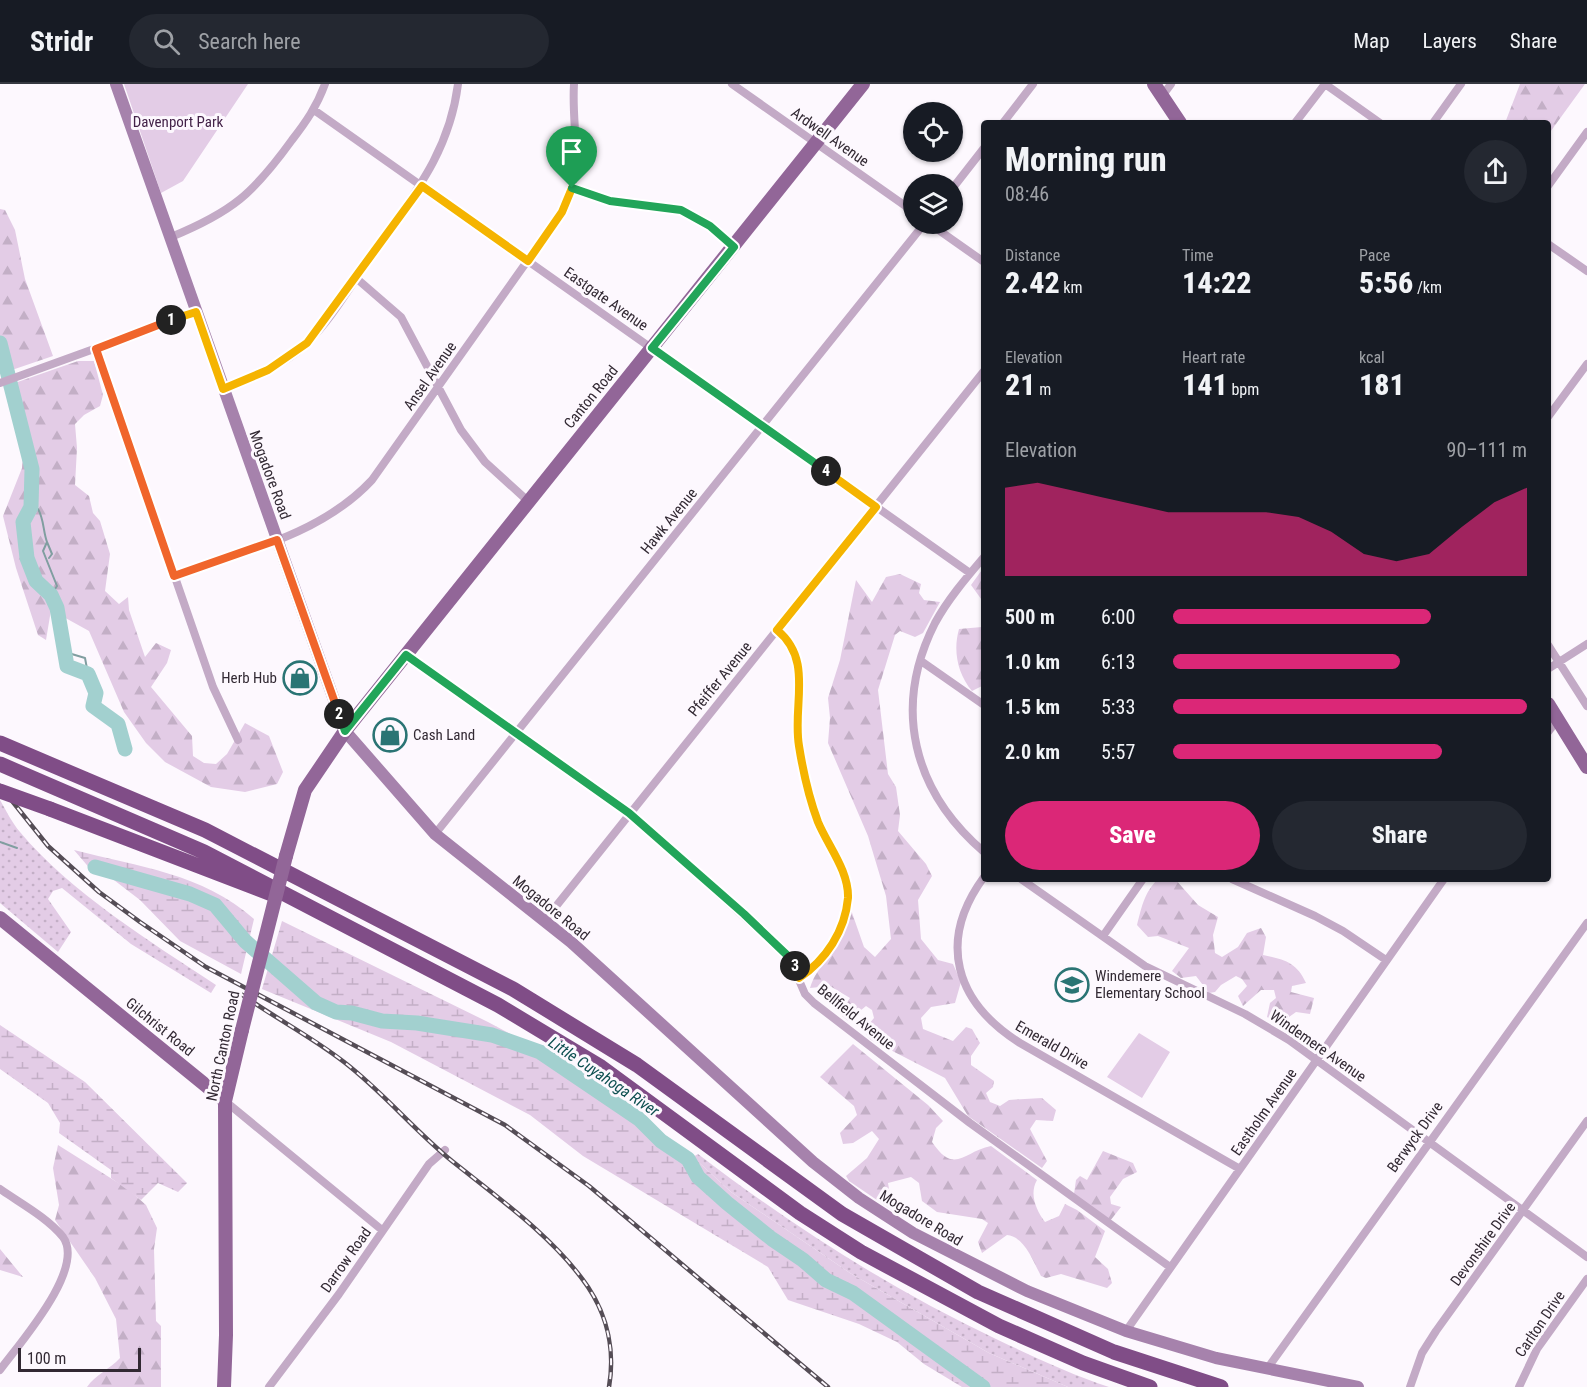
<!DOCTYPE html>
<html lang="en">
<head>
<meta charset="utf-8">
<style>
  :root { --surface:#171b24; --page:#242831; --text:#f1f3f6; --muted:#9ea1a6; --line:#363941; --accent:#db2777 }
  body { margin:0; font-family:"Roboto Condensed",sans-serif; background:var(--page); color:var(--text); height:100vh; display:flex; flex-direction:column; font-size:22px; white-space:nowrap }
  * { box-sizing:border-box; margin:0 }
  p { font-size:20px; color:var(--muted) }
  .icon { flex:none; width:33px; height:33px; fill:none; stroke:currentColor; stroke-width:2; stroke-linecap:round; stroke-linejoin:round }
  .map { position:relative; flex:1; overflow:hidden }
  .side { position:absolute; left:981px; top:36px; width:570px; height:762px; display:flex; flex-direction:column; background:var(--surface); border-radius:6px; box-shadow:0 2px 4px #0004 }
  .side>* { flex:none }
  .buttons { position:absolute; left:903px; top:18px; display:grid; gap:12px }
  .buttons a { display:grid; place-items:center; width:60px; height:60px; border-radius:50%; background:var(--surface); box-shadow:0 2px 4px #0004; font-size:30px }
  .scale { position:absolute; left:18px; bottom:15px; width:123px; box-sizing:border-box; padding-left:6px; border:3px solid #322933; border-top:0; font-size:16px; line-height:21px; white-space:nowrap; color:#322933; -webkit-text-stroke:4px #fdf8fe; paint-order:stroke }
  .pin { position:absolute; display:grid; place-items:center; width:51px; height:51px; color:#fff; margin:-62px -26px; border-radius:50% 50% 50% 0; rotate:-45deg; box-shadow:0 0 6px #0007 }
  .pin .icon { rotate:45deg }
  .km { position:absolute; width:30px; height:30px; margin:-15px; border-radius:50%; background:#222; color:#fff; font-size:16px; line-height:30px; text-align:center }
  .round { display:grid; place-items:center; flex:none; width:63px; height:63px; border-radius:32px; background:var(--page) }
  .summary { display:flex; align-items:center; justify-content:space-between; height:102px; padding:0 24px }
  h1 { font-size:33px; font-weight:800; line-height:45px }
  .figures { display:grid; grid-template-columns:repeat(3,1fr); gap:9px; height:102px; padding:6px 24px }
  .figures div { display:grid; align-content:center }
  .figures b { font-size:30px; font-weight:800 }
  .figures small { font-size:16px; font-weight:400 }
  .figures p { font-size:16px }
  .chart { height:168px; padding:12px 24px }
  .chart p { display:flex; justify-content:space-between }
  .chart svg { width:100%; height:108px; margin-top:6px; fill:var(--accent); opacity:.7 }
  .button { display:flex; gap:12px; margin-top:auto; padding:12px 24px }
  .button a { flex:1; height:69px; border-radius:36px; background:var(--accent); color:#fff; font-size:24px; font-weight:800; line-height:69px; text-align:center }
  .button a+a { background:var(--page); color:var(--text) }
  ul { padding:0 24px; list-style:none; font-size:20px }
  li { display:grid; grid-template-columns:96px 72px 1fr; align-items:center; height:45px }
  li i { height:15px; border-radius:8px; background:var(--accent) }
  header { display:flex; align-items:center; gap:36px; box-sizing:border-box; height:84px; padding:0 30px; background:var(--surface); border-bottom:2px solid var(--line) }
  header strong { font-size:28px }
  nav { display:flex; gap:33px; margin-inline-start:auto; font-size:21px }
  .search { width:420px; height:54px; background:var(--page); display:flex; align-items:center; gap:15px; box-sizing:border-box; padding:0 21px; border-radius:33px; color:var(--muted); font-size:22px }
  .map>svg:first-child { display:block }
</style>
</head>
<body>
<header>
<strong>Stridr</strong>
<div class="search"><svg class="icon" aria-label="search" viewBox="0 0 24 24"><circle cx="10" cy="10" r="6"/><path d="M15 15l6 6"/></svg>Search here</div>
<nav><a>Map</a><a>Layers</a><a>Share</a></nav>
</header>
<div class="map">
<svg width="1587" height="1303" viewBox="0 0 1587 1303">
  <defs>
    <pattern id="grass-dots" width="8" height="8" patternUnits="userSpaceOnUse" patternTransform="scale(1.5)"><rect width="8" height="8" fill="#e3cce6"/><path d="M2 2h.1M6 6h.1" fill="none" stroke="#c3afc6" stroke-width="1.8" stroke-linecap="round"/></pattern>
    <pattern id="forest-firs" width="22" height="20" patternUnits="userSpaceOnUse" patternTransform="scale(1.5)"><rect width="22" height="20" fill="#e3cce6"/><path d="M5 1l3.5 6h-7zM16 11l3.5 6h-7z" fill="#c3afc6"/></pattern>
    <pattern id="wetland-marsh" width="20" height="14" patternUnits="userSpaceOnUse" patternTransform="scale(1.5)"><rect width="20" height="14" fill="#e3cce6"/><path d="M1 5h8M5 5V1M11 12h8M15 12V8" fill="none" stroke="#c3afc6"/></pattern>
  </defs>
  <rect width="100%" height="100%" fill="#fdf8fe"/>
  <path fill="url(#grass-dots)" d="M0,716C6,726 12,739 20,748C70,808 151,858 216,901L211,909L131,860L62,804L53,807L48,815L71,848L58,868L0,819Z
    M698,1070C792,1142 889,1204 996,1255C1032,1272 1070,1290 1109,1303H1068L989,1269L850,1189L731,1108L693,1073Z"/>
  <path fill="url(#forest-firs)" d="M1520,0H1585L1548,51V39H1505Z
    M0,125L5,126L15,146L25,195L53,272L6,288L0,259Z
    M78,277H94L103,311L100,322L84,331L75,340L77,364L75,401L89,412L93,429L100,437L110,470L105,507L119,520L128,513L129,526L145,573L156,559L171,566L167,579L151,603L192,652L193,672L204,679L216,680L227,670L245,639L269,652L283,688L277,700L245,708L211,703L165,678L146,659L124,628L89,547L51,526L46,556L38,551L16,484L3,432L22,384L24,357L9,301Z
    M984,483V519L971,501Z
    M900,490L921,500L919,509L924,516L940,518L923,549L915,553L900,547L895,551L878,606L888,690L896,703L900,731L898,747L926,780L932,792L918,816L921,855L938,876L953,880L961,898L955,919L931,923L921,934L923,945L953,957L966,943L972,945L980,959L971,972V981L994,997L993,1003L986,1009L990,1018L1000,1022L1009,1016L1042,1014L1056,1026L1053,1037L1036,1036L1030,1045L1047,1077L1042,1084L968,1032L945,994L871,956L863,947L874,934L872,926L866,922L848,937L842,932L843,924L850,914L830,902L810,904C814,891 819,886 827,875C838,859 845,842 850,823L864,863L875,873L891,855L886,812L868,752L828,659L830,634L828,614L840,576L856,496L872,518L886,493Z
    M982,543L984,601L972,607C957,589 953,566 959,545Z
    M1158,795H1175L1198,821L1218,833L1213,851L1215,869L1222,873L1238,863L1247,849L1261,844L1266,853L1263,871C1283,875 1297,878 1306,899L1292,902L1291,908L1314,914L1310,930L1296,928L1289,933L1287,941H1279L1267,933L1270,919L1276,914L1274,906H1261L1243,922L1238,912L1247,902L1242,895L1236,892L1221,901L1215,908L1209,909L1196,892L1181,894L1172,887L1189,864L1158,852L1148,853L1137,841C1142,822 1144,809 1158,795Z
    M853,960L928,1021L943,1037L936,1044L932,1058C955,1092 964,1067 991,1062L1037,1096C1029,1110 1036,1126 1045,1138L1059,1132L1065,1120L1077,1126L1105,1147L1095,1173L1108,1185L1112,1199L1107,1204L1061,1190L1046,1194L1041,1192C1033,1177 1025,1153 1007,1151L982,1169L978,1158L988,1139L982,1135L937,1128L922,1117L919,1099L911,1093L888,1099L890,1111L898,1120L896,1129L849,1097L846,1092L867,1074L879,1055L872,1047L853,1059L843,1060L840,1049L857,1031L854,1022L820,993Z
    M58,1061L128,1105L146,1121L157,1144L154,1165L156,1237L161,1242V1303H87C95,1291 110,1285 120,1274L116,1235L95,1194L55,1136L59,1121L53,1084Z
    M1103,1067L1133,1079L1137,1088L1123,1095L1110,1113L1111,1120L1121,1123L1110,1137L1074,1110L1076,1096L1080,1092L1087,1096Z
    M0,1165L23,1193L0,1186Z"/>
  <path fill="url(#wetland-marsh)" d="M74,766C139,783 202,789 254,835L241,890L180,857L140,816L110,793L92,787Z
    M282,837L488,938L563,978L628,1022L693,1073L731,1108L850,1189L989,1269L1068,1303H962L924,1280L897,1258L859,1240L788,1216L768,1183L583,1072L530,1031L391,958L262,905Z
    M0,941L85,998L187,1099L178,1108L158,1099L141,1116L111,1094V1086L59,1049L60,1039L48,1019L0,985Z"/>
  <path fill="#e3cce6" d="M124,0H248L183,97L161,109Z
    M1139,949L1170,968L1142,1014L1107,993Z"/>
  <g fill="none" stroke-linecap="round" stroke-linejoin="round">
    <path stroke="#809ea0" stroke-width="2" d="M31,423L38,425C44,435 43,447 47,458L43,467L57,502L51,511
      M47,458L52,470L49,474
      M65,568L85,574L88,590
      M0,758L17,764
      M95,783L98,784"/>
    <path stroke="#a2d0cf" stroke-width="15" d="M0,259L32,385L31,423L23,438L27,474L36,497L51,511L57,524L67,582L88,590L96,609L93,622L118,640L125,665
      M95,783L190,810L215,821L245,857L316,919L336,928L352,929L382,937L417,939L492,951L540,968L639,1035L661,1057L688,1075L698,1093L727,1119L772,1155L803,1176L826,1196L853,1209L983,1303"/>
    <path stroke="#c3aac6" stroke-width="8" d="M732,0L914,128
      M1325,0L1380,39
      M1162,12L1171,0
      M314,26L970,489
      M1003,39L1033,0
      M1295,39L1325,0
      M1433,39L1461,0
      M1548,102L1587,48
      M572,104L610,117L682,126L699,134L734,163
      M952,105L984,64
      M930,140L984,178
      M171,153C232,128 253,110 292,56C306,38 317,22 325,0
      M1548,160L1587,187
      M356,194L401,233L461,346L485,378L529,418
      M96,265L213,603L238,656
      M0,299L196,228
      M223,305C249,295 275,285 297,268C327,244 348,205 370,174C409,116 449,72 458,0
      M1548,333L1587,280
      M984,473C967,493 948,515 935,539C892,624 913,707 984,768
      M174,492C242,468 321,451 372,396L562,128C586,80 571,49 574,0
      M777,546C814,576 792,621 799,662C802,688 809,714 818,738C828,762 850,788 848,814C845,848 826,876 799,894
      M1548,561L1587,622
      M407,571L629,729L789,873L805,910L814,919L970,1039L1170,1183
      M921,577L984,621
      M1548,585L1587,560
      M1548,648L1558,635
      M435,750L924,140
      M984,793C937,857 955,918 1020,959L1240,1085
      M1021,795L1145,882L1245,930L1289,956L1587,1173
      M1232,795L1315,832L1343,847L1386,876
      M545,836L984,287
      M1103,852L1143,795
      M225,1017L382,1146
      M0,1105C20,1119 48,1134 63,1153C86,1185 19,1260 0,1286
      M1126,1247L1444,795
      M1267,1285L1587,839
      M269,1303L339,1210L429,1080L445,1066
      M1410,1303L1422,1269L1436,1247L1587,1037
      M1519,1303L1537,1265L1587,1195"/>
    <path stroke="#a682ac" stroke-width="12" d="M116,0L345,647L435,750L571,858L813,1078L859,1114L913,1149L1027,1207L1126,1247L1216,1274L1358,1303"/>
    <path stroke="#926698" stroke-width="14" d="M1154,0L1180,39
      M1548,620L1587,683
      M286,772L305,706L345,647L863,0
      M0,834L225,1017
      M224,1303L226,1251L225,1017L242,946"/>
    <path stroke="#804d87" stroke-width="15" d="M0,659L205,746L513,905L637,981L842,1130L978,1208L1114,1268L1221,1303
      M0,680L204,768L498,921L601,983L800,1129L861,1168L999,1242L1083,1279L1150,1303
      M50,725L269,809"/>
    <defs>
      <path id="rail" d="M0,702L48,762L99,808L140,838L206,883L505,1041L589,1102L828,1303
        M241,910C275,934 312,953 344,978C383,1008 414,1046 452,1077C497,1113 555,1154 588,1203C608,1233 615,1268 609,1303"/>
    </defs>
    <use href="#rail" stroke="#554d56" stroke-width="4.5"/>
    <use href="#rail" stroke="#fdf8fe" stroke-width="2" stroke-dasharray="7" stroke-linecap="butt"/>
    <path stroke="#926698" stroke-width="14" d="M242,946L286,772"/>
    <path stroke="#804d87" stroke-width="15" d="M0,707L50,725"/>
  </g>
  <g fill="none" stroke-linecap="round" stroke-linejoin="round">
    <defs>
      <path id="split-1" d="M171,236L196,228L223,305L268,286L307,259L422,102L528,177L562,128L572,104"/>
      <path id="split-2" d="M171,236L96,265L174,492L277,456L339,630"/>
      <path id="split-3" d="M339,630L345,647L406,571L629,729L744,830L789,873L795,882"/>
      <path id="split-4" d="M795,882L799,894C826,876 845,847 848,814C849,787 828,762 818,738C809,714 803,687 799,662C792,621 814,576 777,546L876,423L826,387"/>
      <path id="split-5" d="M572,104L610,117L681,126L710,142L734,163L652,264L826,387"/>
    </defs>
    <use href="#split-1" stroke="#fff" stroke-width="12"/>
    <use href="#split-2" stroke="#fff" stroke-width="12"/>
    <use href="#split-3" stroke="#fff" stroke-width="12"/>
    <use href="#split-4" stroke="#fff" stroke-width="12"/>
    <use href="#split-5" stroke="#fff" stroke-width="12"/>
    <use href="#split-1" stroke="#f5b400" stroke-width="8"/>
    <use href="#split-2" stroke="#f0652b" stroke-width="8"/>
    <use href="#split-3" stroke="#22a559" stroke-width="8"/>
    <use href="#split-4" stroke="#f5b400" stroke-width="8"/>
    <use href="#split-5" stroke="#22a559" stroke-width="8"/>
  </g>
  <defs>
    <symbol id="shop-ring" viewBox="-11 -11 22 22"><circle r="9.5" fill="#fdf8fe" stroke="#2a7474" stroke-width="1.5"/><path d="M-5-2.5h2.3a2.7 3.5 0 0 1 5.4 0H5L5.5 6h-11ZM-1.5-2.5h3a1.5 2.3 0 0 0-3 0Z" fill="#2a7474"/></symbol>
    <symbol id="school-ring" viewBox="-11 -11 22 22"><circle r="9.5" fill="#fdf8fe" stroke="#2a7474" stroke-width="1.5"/><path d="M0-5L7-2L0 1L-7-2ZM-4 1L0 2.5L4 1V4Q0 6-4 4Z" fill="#2a7474"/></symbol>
  </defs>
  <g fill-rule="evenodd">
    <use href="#shop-ring" x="281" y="575" width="38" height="38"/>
    <use href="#shop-ring" x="371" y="632" width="38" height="38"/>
    <use href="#school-ring" x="1053" y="882" width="38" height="38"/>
  </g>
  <g text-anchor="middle" stroke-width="6" stroke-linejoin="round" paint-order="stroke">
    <g font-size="15" fill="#432248" stroke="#fdf8fe">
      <text x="178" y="43">Davenport Park</text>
    </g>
    <g font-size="15" fill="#322933" stroke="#fdf8fe">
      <text transform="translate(830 53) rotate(35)" y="5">Ardwell Avenue</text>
      <text transform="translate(606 215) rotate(35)" y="5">Eastgate Avenue</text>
      <text transform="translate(430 292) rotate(-55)" y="5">Ansel Avenue</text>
      <text transform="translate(591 313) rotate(-51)" y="5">Canton Road</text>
      <text transform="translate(270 391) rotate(70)" y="5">Mogadore Road</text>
      <text transform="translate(669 437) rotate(-51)" y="5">Hawk Avenue</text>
      <text transform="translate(720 595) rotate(-51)" y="5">Pfeiffer Avenue</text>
      <text transform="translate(551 824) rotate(39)" y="5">Mogadore Road</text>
      <text transform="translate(856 933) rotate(39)" y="5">Bellfield Avenue</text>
      <text transform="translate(160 943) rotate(39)" y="5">Gilchrist Road</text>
      <text transform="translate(1052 961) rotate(30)" y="5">Emerald Drive</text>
      <text transform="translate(223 962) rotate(-78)" y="5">North Canton Road</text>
      <text transform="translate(1318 962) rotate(35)" y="5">Windemere Avenue</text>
      <text transform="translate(1264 1028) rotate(-55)" y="5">Eastholm Avenue</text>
      <text transform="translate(1415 1053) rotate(-54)" y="5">Berwyck Drive</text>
      <text transform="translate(921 1134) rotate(31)" y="5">Mogadore Road</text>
      <text transform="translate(1483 1160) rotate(-54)" y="5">Devonshire Drive</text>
      <text transform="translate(346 1176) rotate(-55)" y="5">Darrow Road</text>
      <text transform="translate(1540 1240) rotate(-56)" y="5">Carlton Drive</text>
    </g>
    <g font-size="15" fill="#322933" stroke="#fdf8fe" text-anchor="start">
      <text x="277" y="599" text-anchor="end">Herb Hub</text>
      <text x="413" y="656">Cash Land</text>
      <text x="1095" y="897">Windemere<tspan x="1095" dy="17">Elementary School</tspan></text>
    </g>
    <g font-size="16" font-style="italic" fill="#0d4f50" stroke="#fdf8fe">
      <text transform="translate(604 992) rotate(34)" y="6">Little Cuyahoga River</text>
    </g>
  </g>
</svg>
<div class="buttons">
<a><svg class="icon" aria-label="locate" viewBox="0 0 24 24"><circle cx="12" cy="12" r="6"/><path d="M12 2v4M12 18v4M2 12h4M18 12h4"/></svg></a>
<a><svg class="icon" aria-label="layers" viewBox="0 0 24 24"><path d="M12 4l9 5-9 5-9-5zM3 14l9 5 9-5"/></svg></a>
</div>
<div class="scale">100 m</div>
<div class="pin" style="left:572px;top:104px;background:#1e9e55"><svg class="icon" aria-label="arrive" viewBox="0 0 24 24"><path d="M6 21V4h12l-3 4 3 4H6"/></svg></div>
<b class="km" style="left:171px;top:236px">1</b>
<b class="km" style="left:339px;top:630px">2</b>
<b class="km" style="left:795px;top:882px">3</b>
<b class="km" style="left:826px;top:387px">4</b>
<section class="side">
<div class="summary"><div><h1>Morning run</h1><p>08:46</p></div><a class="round"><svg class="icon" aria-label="share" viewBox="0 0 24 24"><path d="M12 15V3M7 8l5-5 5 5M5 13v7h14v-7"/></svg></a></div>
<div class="figures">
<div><p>Distance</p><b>2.42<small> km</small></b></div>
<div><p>Time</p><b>14:22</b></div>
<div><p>Pace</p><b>5:56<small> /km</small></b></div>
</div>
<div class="figures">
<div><p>Elevation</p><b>21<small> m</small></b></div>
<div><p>Heart rate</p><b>141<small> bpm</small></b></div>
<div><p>kcal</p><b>181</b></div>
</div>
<div class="chart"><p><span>Elevation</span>90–111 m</p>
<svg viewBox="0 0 160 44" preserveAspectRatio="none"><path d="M0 44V8L10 6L20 9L30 12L40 15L50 18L60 18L70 18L80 18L90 20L100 26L110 35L120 38L130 35L140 24L150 14L160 8V44z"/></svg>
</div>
<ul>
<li><b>500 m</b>6:00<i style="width:73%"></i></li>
<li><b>1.0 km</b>6:13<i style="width:64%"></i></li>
<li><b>1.5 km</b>5:33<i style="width:100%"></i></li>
<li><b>2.0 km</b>5:57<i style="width:76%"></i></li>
</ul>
<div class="button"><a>Save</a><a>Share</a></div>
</section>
</div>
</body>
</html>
